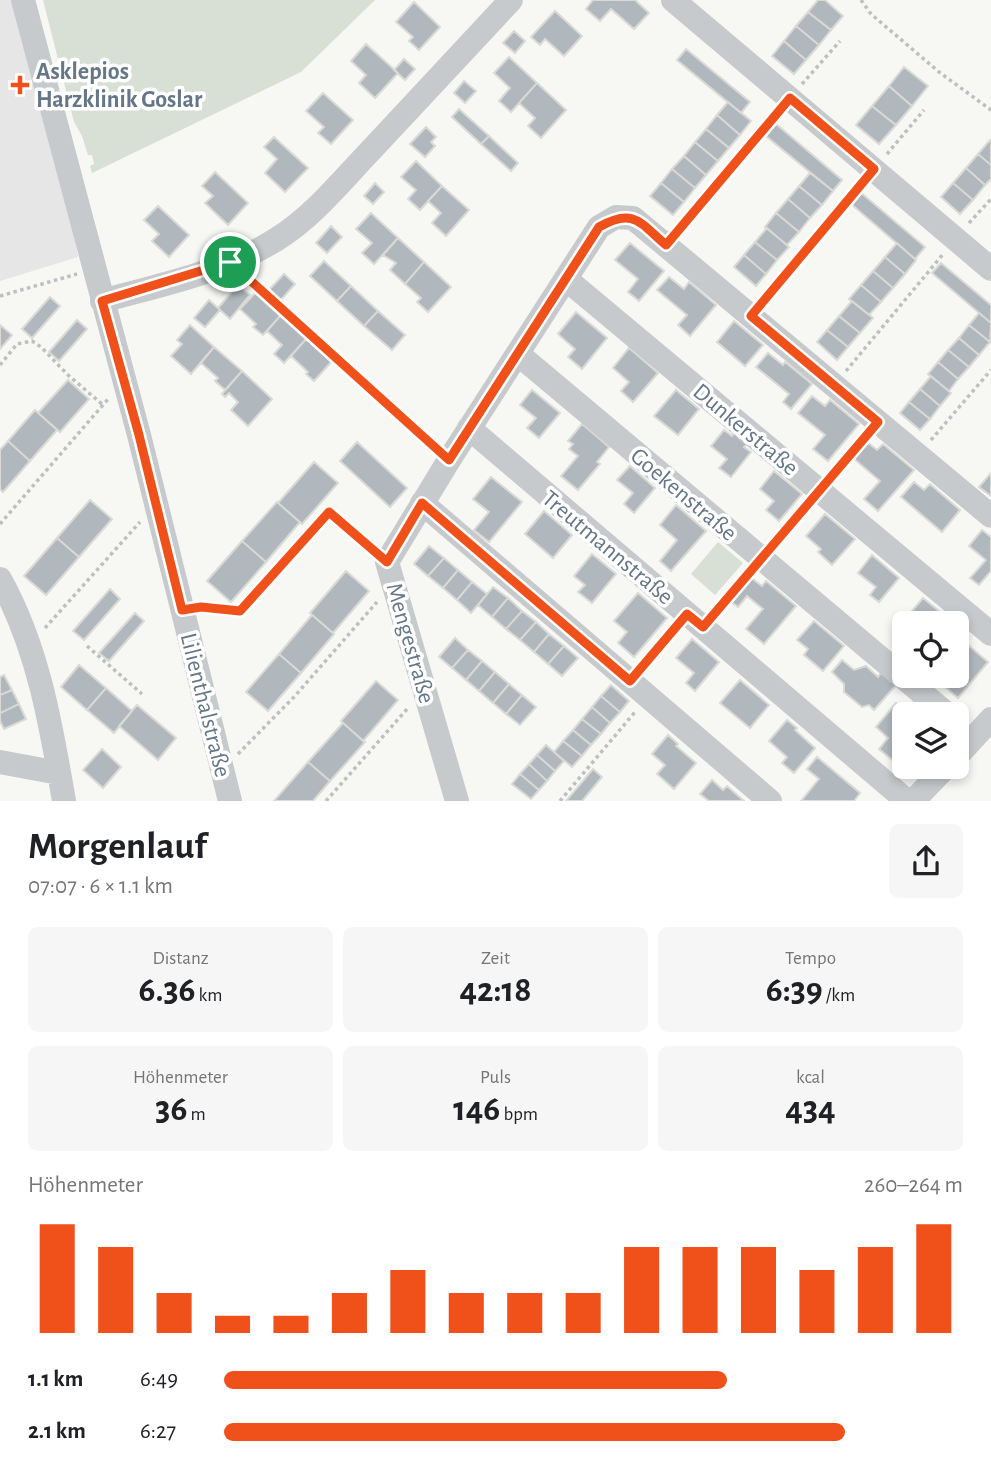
<!DOCTYPE html>
<html lang="de">
<head>
<meta charset="utf-8">
<style>
  :root { --surface:#fff; --page:#f6f6f6; --text:#202124; --muted:#757577; --accent:#f0511a }
  body { margin:0; font-family:"Alegreya Sans",sans-serif; background:var(--page); color:var(--text); height:100vh; display:flex; flex-direction:column; font-size:26px; white-space:nowrap }
  * { box-sizing:border-box; margin:0 }
  p { font-size:23px; color:var(--muted) }
  .icon { flex:none; width:38px; height:38px; fill:none; stroke:currentColor; stroke-width:2; stroke-linecap:round; stroke-linejoin:round }
  .map { position:relative; height:801px; overflow:hidden }
  .drawer { display:flex; flex-direction:column; background:var(--surface); flex:1 }
  .drawer>* { flex:none }
  .buttons { position:absolute; left:892px; top:611px; display:grid; gap:14px }
  .buttons a { display:grid; place-items:center; width:77px; height:77px; border-radius:10px; background:var(--surface); box-shadow:0 4px 10px #0003; font-size:35px }
  .pin { position:absolute; display:grid; place-items:center; width:60px; height:60px; color:#fff; margin:-30px; border:4px solid #fff; border-radius:50%; box-shadow:0 2px 7px #0007 }
  .round { display:grid; place-items:center; flex:none; width:74px; height:74px; border-radius:10px; background:var(--page) }
  .summary { display:flex; align-items:center; justify-content:space-between; height:119px; padding:0 28px }
  h1 { font-size:38px; font-weight:700; line-height:52px }
  .metrics { display:grid; grid-template-columns:repeat(3,1fr); gap:10px; height:119px; padding:7px 28px }
  .metrics div { display:grid; align-content:center; border-radius:10px; background:var(--page); text-align:center }
  .metrics b { font-size:35px; font-weight:700 }
  .metrics small { font-size:19px; font-weight:400 }
  .metrics p { font-size:19px }
  .chart { height:196px; padding:14px 28px }
  .chart p { display:flex; justify-content:space-between }
  .chart svg { width:100%; height:126px; margin-top:7px; stroke:var(--accent); stroke-width:6 }
  ul { padding:0 28px; list-style:none; font-size:23px }
  li { display:grid; grid-template-columns:112px 84px 1fr; align-items:center; height:52px }
  li i { height:18px; border-radius:9px; background:var(--accent) }
  .map>svg:first-child { display:block }
</style>
</head>
<body>
<div class="map">
<svg width="991" height="801" viewBox="0 0 991 801">
  <rect width="100%" height="100%" fill="#f7f7f4"/>
  <path fill="#e5e6e5" d="M0,0H18L62,171L78,257L0,281Z"/>
  <path fill="#d8dfd4" d="M43,0H375L301,72L92,173L90,166L94,164L92,155H88L82,136L74,122Z
    M718,542L743,563L715,595L691,574Z"/>
  <path fill="#b0b7bd" stroke="#d9d9d6" stroke-width="2" d="M593,0H635L649,13L634,29L611,9L600,21L586,9Z
    M818,0H825L843,16L831,30L808,12Z
    M414,2L440,27L419,50L409,41L413,37L396,22Z
    M555,11L582,36L564,56L545,39L540,45L531,37Z
    M808,12L831,30L819,45L796,26Z
    M796,26L819,45L806,60L784,41Z
    M514,31L525,41L515,53L503,43Z
    M784,41L806,60L794,74L772,56Z
    M366,44L398,73L375,98L359,83L366,75L351,61Z
    M686,49L750,102L741,113L677,60Z
    M509,57L537,83L511,112L499,101L510,88L494,73Z
    M404,59L415,69L405,80L394,70Z
    M904,67L928,86L912,106L889,86Z
    M464,81L476,91L465,103L454,93Z
    M537,83L566,110L541,138L528,126L535,118L519,103Z
    M889,86L912,106L896,125L872,106Z
    M323,93L353,120L331,144L318,133L324,127L306,111Z
    M728,102L751,121L740,135L717,115Z
    M872,106L896,125L879,144L856,125Z
    M459,109L489,136L481,144L452,117Z
    M717,115L740,135L729,148L706,129Z
    M776,124L842,180L833,191L766,136Z
    M426,127L436,137L431,142L435,146L425,157L410,144Z
    M706,129L729,148L718,161L695,142Z
    M489,136L518,163L511,171L481,144Z
    M274,137L308,168L285,192L265,173L277,159L264,147Z
    M990,140H991V165L978,154Z
    M695,142L718,161L706,175L684,156Z
    M978,154L991,165V179L985,185L966,168Z
    M684,156L706,175L695,188L672,169Z
    M416,161L442,186L420,210L408,199L416,190L401,177Z
    M966,168L985,185L973,200L953,183Z
    M672,169L695,188L684,202L661,183Z
    M215,172L248,203L228,225L205,203L213,196L202,186Z
    M810,173L833,191L822,205L799,186Z
    M375,183L384,192L373,204L364,196Z
    M661,183L684,202L673,215L650,196Z
    M953,183L973,200L960,214L941,197Z
    M442,186L469,210L446,236L432,223L441,213L428,201Z
    M799,186L822,205L810,218L788,199Z
    M860,192L925,247L915,259L850,203Z
    M788,199L810,218L799,232L776,213Z
    M158,206L189,235L169,257L152,241L159,234L144,220Z
    M371,213L398,238L374,264L362,253L372,243L356,229Z
    M776,213L799,232L787,245L765,227Z
    M331,226L342,237L327,253L316,243Z
    M767,228L789,247L777,260L755,242Z
    M398,238L424,262L405,284L390,270L396,263L383,255Z
    M755,242L777,260L766,274L744,255Z
    M630,243L664,271L639,301L628,292L638,279L615,260Z
    M897,243L916,260L905,274L885,257Z
    M744,255L766,274L756,286L734,267Z
    M885,257L905,274L893,288L873,271Z
    M324,261L351,286L337,301L310,276Z
    M424,262L451,287L428,312L417,302L421,298L405,284Z
    M941,263L991,305V323L932,273Z
    M873,271L893,288L881,302L861,285Z
    M284,274L295,284L279,302L268,291Z
    M669,277L684,289L689,282L716,305L690,336L678,325L687,315L657,290Z
    M238,285L250,295L230,319L218,308Z
    M861,285L881,302L869,315L849,299Z
    M351,286L378,311L364,326L337,301Z
    M256,292L281,315L263,335L253,327L256,324L240,309Z
    M50,297L60,306L32,338L22,329Z
    M209,300L220,310L205,327L194,318Z
    M852,301L873,318L860,333L839,316Z
    M378,311L405,335L392,350L364,326Z
    M576,312L607,338L582,369L568,357L575,349L558,334Z
    M979,313L991,323L990,342L969,325Z
    M281,315L307,338L284,363L274,354L282,345L267,331Z
    M839,316L860,333L848,347L827,330Z
    M77,320L87,329L59,361L49,352Z
    M734,321L763,345L745,366L717,342Z
    M0,325L12,335L0,349Z
    M190,325L214,347L191,374L171,356L182,344L177,340Z
    M969,325L990,342L979,355L959,338Z
    M827,330L848,347L837,360L817,342Z
    M307,338L332,361L314,381L306,374L308,372L291,356Z
    M959,338L979,355L969,367L948,350Z
    M214,347L242,371L225,390L215,381L218,378L201,363Z
    M629,348L658,373L633,402L621,391L629,382L613,368Z
    M948,350L969,367L958,379L938,362Z
    M768,353L783,365L785,362L812,384L791,409L783,402L789,394L756,367Z
    M938,362L958,379L949,391L928,374Z
    M242,371L272,399L248,426L231,410L238,402L229,393L225,397L222,394Z
    M931,376L951,393L940,406L920,389Z
    M68,380L89,399L60,432L38,413Z
    M920,389L940,406L930,419L909,402Z
    M532,390L560,413L539,438L527,428L536,418L520,405Z
    M676,390L699,409L678,435L654,416Z
    M812,396L825,406L830,400L859,424L828,461L813,449L825,435L798,413Z
    M909,402L930,419L920,430L900,413Z
    M35,410L57,430L30,461L8,441Z
    M582,424L609,447L597,462L600,464L578,490L561,476L578,456L569,449L573,444L568,441Z
    M724,430L732,436L734,433L747,444L744,447L751,452L731,477L719,468L727,459L711,446Z
    M8,441L30,461L3,492L0,489V450Z
    M357,442L407,488L390,507L340,461Z
    M867,442L877,450L883,444L914,470L878,511L864,499L880,481L853,458Z
    M314,462L338,483L302,524L278,503Z
    M630,466L655,488L634,513L624,504L633,493L617,480Z
    M774,471L802,494L779,521L766,510L774,501L760,489Z
    M991,473V496L979,487Z
    M491,477L522,502L489,542L474,530L489,512L473,499Z
    M914,482L924,490L930,484L960,510L942,532L901,497Z
    M90,500L112,519L79,557L57,538Z
    M277,502L300,522L266,562L242,541Z
    M676,505L706,531L671,571L660,561L677,540L660,525Z
    M544,511L572,535L553,558L525,534Z
    M825,514L855,539L832,565L818,552L821,549L806,536Z
    M982,530L991,537V571L979,585L970,578L986,560L969,546Z
    M57,538L79,557L46,595L24,576Z
    M242,541L266,562L231,602L207,581Z
    M429,546L444,558L428,576L414,564Z
    M592,554L616,574L592,603L578,592L585,585L574,576Z
    M872,555L899,578L879,602L870,595L876,587L858,573Z
    M444,558L458,570L443,588L428,576Z
    M458,570L472,582L457,600L443,588Z
    M346,571L369,591L333,633L310,613Z
    M749,576L762,586L766,581L796,606L764,644L746,629L763,609L747,596L738,607L729,600Z
    M472,582L487,594L471,613L457,600Z
    M493,587L508,598L492,617L478,605Z
    M110,589L120,599L84,640L73,631Z
    M638,593L667,618L634,657L618,643L627,632L614,621Z
    M508,598L522,611L506,629L492,617Z
    M923,598L950,620L948,623H915L907,617Z
    M522,611L536,622L520,640L506,629Z
    M135,613L144,621L109,661L99,653Z
    M312,615L334,634L301,673L279,654Z
    M814,621L844,646L823,671L804,655L808,649L797,640Z
    M536,622L549,634L534,652L520,640Z
    M549,634L564,646L548,664L534,652Z
    M455,638L468,650L452,668L439,657Z
    M960,638L988,662L958,698L944,686L953,676H957V641Z
    M692,639L719,662L695,691L686,683L694,673L676,658Z
    M564,646L578,658L562,676L548,664Z
    M468,650L482,661L466,680L452,668Z
    M279,654L301,673L268,711L246,692Z
    M842,660L854,670L866,666L878,677L882,671L897,684L874,710L869,705L862,707L844,692V684L832,672Z
    M482,661L495,672L479,691L466,680Z
    M79,665L106,688L87,710L61,687Z
    M495,672L509,684L493,703L479,691Z
    M4,675L12,690L0,695V677Z
    M740,680L769,705L750,728L720,703Z
    M376,681L398,700L363,741L341,721Z
    M509,684L522,695L506,714L493,703Z
    M611,685L629,701L620,712L601,696Z
    M106,688L132,711L114,733L87,710Z
    M12,690L19,704L0,713V695Z
    M522,695L536,707L520,725L506,714Z
    M601,696L620,712L610,723L592,707Z
    M896,703L909,714H905V753L896,763L879,749L888,738L876,727Z
    M19,704L26,719L4,729L0,721V713Z
    M137,705L176,738L158,760L119,726Z
    M592,707L610,723L601,734L582,719Z
    M582,719L601,734L591,745L573,730Z
    M787,720L797,728L795,730L815,748L794,773L782,763L787,757L769,741Z
    M343,723L365,742L330,781L308,762Z
    M573,730L591,745L582,756L563,741Z
    M668,735L678,744L676,746L696,763L674,789L657,774L665,765L652,754Z
    M563,741L582,756L572,767L554,752Z
    M546,745L564,761L555,771L537,755Z
    M102,749L121,767L103,788L83,770Z
    M537,755L555,771L547,781L529,764Z
    M817,757L860,793L854,801H801L819,779L807,769Z
    M308,762L330,781L313,801H274Z
    M529,764L547,781L539,790L520,774Z
    M593,769L602,777L582,801H566Z
    M520,774L539,790L531,799L512,784Z
    M712,780L723,790L727,786L744,801H709L700,794Z"/>
  <g fill="none" stroke-linecap="round" stroke-linejoin="round">
    <path stroke="#bdc0c2" stroke-width="3.5" stroke-dasharray="3.5 3.5" stroke-linecap="butt" d="M861,0L871,14L939,72L991,110
      M802,84L840,41
      M887,154L924,110
      M969,223L991,199
      M678,231L777,114
      M247,277L434,446
      M0,296L77,274
      M763,301L862,184
      M0,365L17,344L32,341L41,347L68,375L103,405
      M846,371L944,253
      M931,440L991,370
      M831,476L865,437
      M0,524L109,398
      M774,543L806,506
      M201,607L240,611L329,512L371,548
      M715,612L749,572
      M45,628L140,522
      M87,646L142,694
      M643,666L674,629
      M238,754L294,697L377,602
      M326,801L408,708
      M560,801L635,712"/>
    <path stroke="#c6cacd" stroke-width="24" d="M23,0L139,435L230,801
      M673,0L991,269
      M566,279L991,634
      M102,301C160,285 225,272 277,239C314,216 343,179 373,148C419,98 465,49 511,0
      M518,354L947,714
      M469,428L907,801
      M422,503L770,801
      M0,579C38,647 51,725 64,801
      M957,756L991,719
      M0,762L59,773
      M457,801L387,562L449,460L599,227L616,217L633,218L991,516
      M913,801L947,766"/>
  </g>
  <g fill="none" stroke-linecap="round" stroke-linejoin="round">
    <defs>
      <path id="route" d="M790,98L874,169L751,316L878,422L703,627L687,614L630,681L422,503L387,562L329,512L240,611L201,607L182,610L139,435L102,301L230,262L449,460L599,227C634,207 640,223 666,245Z"/>
    </defs>
    <use href="#route" stroke="#fff" stroke-width="14"/>
    <use href="#route" stroke="#f0511a" stroke-width="9"/>
  </g>
  <path fill="#f0511a" stroke="#fff" stroke-width="2.5" d="M16.5 74.5h7v7h7v7h-7v7h-7v-7h-7v-7h7z"/>
  <g text-anchor="middle" stroke-width="7" stroke-linejoin="round" paint-order="stroke">
    <g font-size="24" font-weight="bold" fill="#647687" stroke="#fff" text-anchor="start">
      <text x="36" y="79">Asklepios<tspan x="36" dy="28">Harzklinik Goslar</tspan></text>
    </g>
    <g font-size="24" fill="#647687" stroke="#fff">
      <text transform="translate(746 429) rotate(40)" y="8">Dunkerstraße</text>
      <text transform="translate(684 494) rotate(40)" y="8">Goekenstraße</text>
      <text transform="translate(608 547) rotate(40)" y="8">Treutmannstraße</text>
      <text transform="translate(411 643) rotate(74)" y="8">Mengestraße</text>
      <text transform="translate(206 705) rotate(76)" y="8">Lilienthalstraße</text>
    </g>
  </g>
</svg>
<div class="buttons">
<a><svg class="icon" aria-label="locate" viewBox="0 0 24 24"><circle cx="12" cy="12" r="6"/><path d="M12 2v4M12 18v4M2 12h4M18 12h4"/></svg></a>
<a><svg class="icon" aria-label="layers" viewBox="0 0 24 24"><path d="M12 4l9 5-9 5-9-5zM3 14l9 5 9-5"/></svg></a>
</div>
<div class="pin" style="left:230px;top:262px;background:#1e9e55"><svg class="icon" aria-label="arrive" viewBox="0 0 24 24"><path d="M6 21V4h12l-3 4 3 4H6"/></svg></div>
</div>
<section class="drawer">
<div class="summary"><div><h1>Morgenlauf</h1><p>07:07 · 6 × 1.1 km</p></div><a class="round"><svg class="icon" aria-label="share" viewBox="0 0 24 24"><path d="M12 15V3M7 8l5-5 5 5M5 13v7h14v-7"/></svg></a></div>
<div class="metrics">
<div><p>Distanz</p><b>6.36<small> km</small></b></div>
<div><p>Zeit</p><b>42:18</b></div>
<div><p>Tempo</p><b>6:39<small> /km</small></b></div>
</div>
<div class="metrics">
<div><p>Höhenmeter</p><b>36<small> m</small></b></div>
<div><p>Puls</p><b>146<small> bpm</small></b></div>
<div><p>kcal</p><b>434</b></div>
</div>
<div class="chart"><p><span>Höhenmeter</span>260–264 m</p>
<svg viewBox="0 0 160 44" preserveAspectRatio="none"><path d="M5 44V6M15 44V14M25 44V30M35 44V38M45 44V38M55 44V30M65 44V22M75 44V30M85 44V30M95 44V30M105 44V14M115 44V14M125 44V14M135 44V22M145 44V14M155 44V6"/></svg>
</div>
<ul>
<li><b>1.1 km</b>6:49<i style="width:68%"></i></li>
<li><b>2.1 km</b>6:27<i style="width:84%"></i></li>
</ul>
</section>
</body>
</html>
